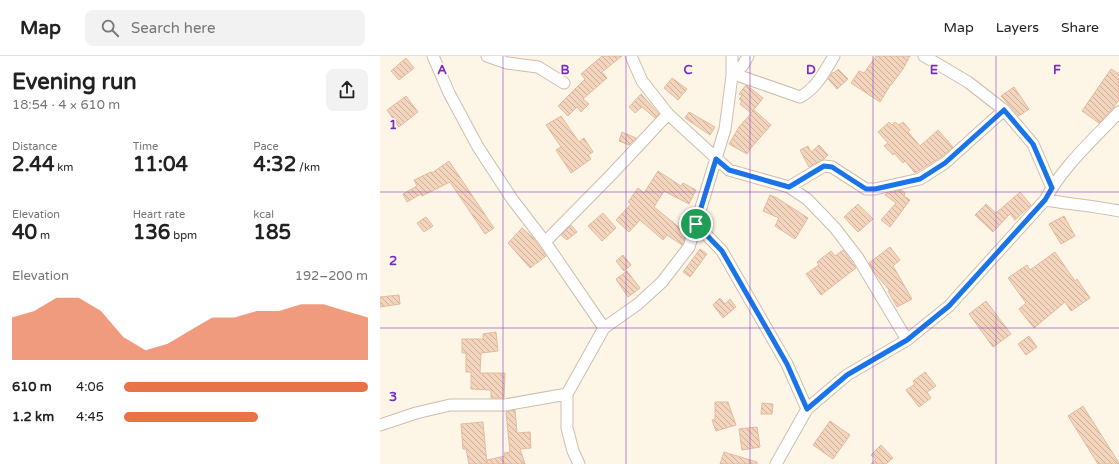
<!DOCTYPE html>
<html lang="en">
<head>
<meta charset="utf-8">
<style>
  :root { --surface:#fff; --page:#f2f2f2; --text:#222; --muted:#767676; --line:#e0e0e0; --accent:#ea7248 }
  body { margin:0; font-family:"Varela Round",sans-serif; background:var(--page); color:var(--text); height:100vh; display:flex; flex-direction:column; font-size:15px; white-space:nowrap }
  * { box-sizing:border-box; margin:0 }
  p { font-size:13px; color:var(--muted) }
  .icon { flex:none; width:22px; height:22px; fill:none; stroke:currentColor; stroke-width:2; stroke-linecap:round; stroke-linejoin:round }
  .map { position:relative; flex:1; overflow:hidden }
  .sheet { display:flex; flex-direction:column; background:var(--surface); width:380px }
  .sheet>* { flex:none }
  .pin { position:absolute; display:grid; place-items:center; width:34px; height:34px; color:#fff; margin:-17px; border:2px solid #fff; border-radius:50%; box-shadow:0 1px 4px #0007 }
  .round { display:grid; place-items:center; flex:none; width:42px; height:42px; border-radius:8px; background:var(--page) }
  .head { display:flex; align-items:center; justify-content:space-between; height:68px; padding:0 12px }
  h1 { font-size:22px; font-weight:700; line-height:30px }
  .figures { display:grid; grid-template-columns:repeat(3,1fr); gap:6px; height:68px; padding:4px 12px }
  .figures div { display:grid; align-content:center }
  .figures b { font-size:20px; font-weight:700 }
  .figures small { font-size:11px; font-weight:400 }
  .figures p { font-size:11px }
  .chart { height:112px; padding:8px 12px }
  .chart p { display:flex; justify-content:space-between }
  .chart svg { width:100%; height:72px; margin-top:4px; fill:var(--accent); opacity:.7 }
  ul { padding:0 12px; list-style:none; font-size:13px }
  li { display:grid; grid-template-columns:64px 48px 1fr; align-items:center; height:30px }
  li i { height:10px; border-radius:5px; background:var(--accent) }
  header { display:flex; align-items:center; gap:24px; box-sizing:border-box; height:56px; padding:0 20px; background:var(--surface); border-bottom:1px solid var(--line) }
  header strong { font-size:19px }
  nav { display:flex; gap:22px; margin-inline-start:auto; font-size:14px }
  .search { width:280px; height:36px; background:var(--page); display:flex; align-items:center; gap:10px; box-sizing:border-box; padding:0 14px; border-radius:8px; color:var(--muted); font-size:15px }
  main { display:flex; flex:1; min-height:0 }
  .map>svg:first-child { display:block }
</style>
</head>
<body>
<header>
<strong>Map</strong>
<div class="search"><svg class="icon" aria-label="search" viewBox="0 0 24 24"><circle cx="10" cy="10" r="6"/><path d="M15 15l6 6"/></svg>Search here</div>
<nav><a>Map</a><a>Layers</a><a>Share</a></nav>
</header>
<main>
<section class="sheet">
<div class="head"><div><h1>Evening run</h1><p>18:54 · 4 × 610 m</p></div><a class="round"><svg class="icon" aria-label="share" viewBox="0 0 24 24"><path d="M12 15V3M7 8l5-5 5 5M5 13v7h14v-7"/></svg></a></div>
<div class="figures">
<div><p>Distance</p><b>2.44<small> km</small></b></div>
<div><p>Time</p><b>11:04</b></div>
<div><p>Pace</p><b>4:32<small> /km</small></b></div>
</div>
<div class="figures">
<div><p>Elevation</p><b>40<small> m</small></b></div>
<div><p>Heart rate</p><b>136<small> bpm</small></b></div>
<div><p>kcal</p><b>185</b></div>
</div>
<div class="chart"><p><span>Elevation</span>192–200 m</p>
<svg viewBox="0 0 160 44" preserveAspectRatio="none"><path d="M0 44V18L10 14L20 6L30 6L40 14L50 30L60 38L70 34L80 26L90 18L100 18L110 14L120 14L130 10L140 10L150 14L160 18V44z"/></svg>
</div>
<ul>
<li><b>610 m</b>4:06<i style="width:100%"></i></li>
<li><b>1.2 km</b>4:45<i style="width:55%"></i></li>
</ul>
</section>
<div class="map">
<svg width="739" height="408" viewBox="0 0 739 408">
  <defs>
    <pattern id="building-back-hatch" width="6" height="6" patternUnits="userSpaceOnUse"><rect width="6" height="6" fill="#f3d4bd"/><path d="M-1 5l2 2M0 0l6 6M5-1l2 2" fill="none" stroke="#caaf9c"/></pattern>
  </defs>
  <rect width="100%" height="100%" fill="#fdf5e6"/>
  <path fill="url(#building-back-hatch)" stroke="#e6bb9d" d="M222,0H242L222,16L227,22L203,43L209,48L201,56L197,51L188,60L178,50L205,23L201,18Z
    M496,0H530L523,13L511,29V28L500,46L471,27L479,15L484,17Z
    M26,2L34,12L19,24L11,15Z
    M458,13L468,23L457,33L448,23L453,16L454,17Z
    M731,13L739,18V44L733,52L719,67L702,55Z
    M292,22L307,33L298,44L284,32Z
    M366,29L369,31L383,42L371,57L360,48L362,45L359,43L362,40L359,38Z
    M634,31L649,53L639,60L621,40Z
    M261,38L279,58L275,62L262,51L255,57L249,51Z
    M26,40L38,56L19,71L7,54Z
    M374,54L391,69L371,92L367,98L349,88L359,71Z
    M309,56L335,71L330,79L305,62Z
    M181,60L199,86L204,82L213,96L208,99L211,103L191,117L176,94L181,91L166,69Z
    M509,66L512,69L515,66L519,69L523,66L530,74L528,76L540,90L558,74L573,91L561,101L535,117L525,105L523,107L514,97L513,99L504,90L508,87L498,76Z
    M242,76L256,82L249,89L239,85Z
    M439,89L448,99L444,103L429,111L420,94L428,90L431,96Z
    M69,105L114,172L105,178L70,126L42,140L41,138L27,146L23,138L37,130L34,124L51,116L52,117Z
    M278,115L301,130L303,127L316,134L309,148L284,135L274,151L300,172L302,170L307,174L302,189L287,179L283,184L260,164L249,176L236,164L251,148L248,146L258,132L264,137Z
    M521,134L525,137L524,140L530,144L510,171L501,164L516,147L505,139L506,138Z
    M640,136L651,149L635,164L630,158L613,176L595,159L606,148L616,157Z
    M390,139L397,142L428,162L415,183L395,170L399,162L383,155Z
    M478,148L493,163L478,176L464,161Z
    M223,157L236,172L222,185L208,170Z
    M684,160L695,180L681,188L669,168Z
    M46,161L53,170L44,176L37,167Z
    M191,169L197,176L187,184L181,179Z
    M142,172L153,182L166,200L150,212L128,187Z
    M510,191L520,204L513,210L532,243L517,251L508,235H510L494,216L489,207Z
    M320,193L327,198L310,221L303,216Z
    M463,194L476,212L441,239L426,218L439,209L437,206L451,195L455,200Z
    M675,196L695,225L697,223L710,242L691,255L685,246L654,272L639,253L646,247L628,222L647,209L650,214Z
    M243,199L251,209L244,215L236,205Z
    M247,215L260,232L248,241L236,223Z
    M19,239L20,248L0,251V241Z
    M340,242L345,248L350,243L356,251L343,262L333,249Z
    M606,245L631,278L613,291L589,258Z
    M116,276L118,295L101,297L100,317H125L124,342H111V334L91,333V316H86V297H82V283H103V278Z
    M649,280L657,291L646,299L638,288Z
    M545,316L556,330L547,336L551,342L539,351L526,334L535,328L533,325Z
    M335,346H348L356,369L336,375L332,364L335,363Z
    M382,347L393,348L392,358H381Z
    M703,350L739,407V408H718L688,360Z
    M135,354L137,377L150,376L151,392L140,393L145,408H108L107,404L125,400L124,397L130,396L126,356Z
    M450,365L470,379L453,403L433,389Z
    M103,366L107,408H89L86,393H83L81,368Z
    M377,371L380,391L362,394L359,373Z
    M501,389L513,402L506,408H491L496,403L491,399Z
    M344,396L377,406V408H340Z"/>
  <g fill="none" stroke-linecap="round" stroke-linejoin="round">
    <defs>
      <path id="street" d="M53,0L69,37L98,91L132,143L165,186L224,272
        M107,0L127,7L158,11L184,27
        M251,0L262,25L288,58L349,114L409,131L427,143L455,172L478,202L527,284
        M544,0L588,26L624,54L653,88L672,132
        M354,18L420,41C437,32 444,16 454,0
        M352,20L363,9L368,0
        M409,131L444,110L452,111L486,133H495L540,123L565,107L624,54
        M665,144C690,148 714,150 739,155
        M316,168L342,195L407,308L427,353
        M165,186L231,119L288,58
        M0,369L36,357L70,349H125L187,338
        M199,408L193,395L187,372V338L224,272L258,248L282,226L309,191L345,73L352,20V0
        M396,408L427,353L467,319L527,284L569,250L665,144C683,110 713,84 739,56"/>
    </defs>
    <use href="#street" stroke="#cfbdac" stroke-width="13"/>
    <use href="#street" stroke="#fff" stroke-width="11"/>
  </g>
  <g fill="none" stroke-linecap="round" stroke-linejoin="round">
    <defs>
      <path id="route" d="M624,54L653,88L672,132L665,144L569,250L527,284L467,319L427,353L407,308L342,195L316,168L336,103L349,114L409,131L444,110L452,111L486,133H495L540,123L565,107Z"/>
    </defs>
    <use href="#route" stroke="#fff" stroke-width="8"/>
    <use href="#route" stroke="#1a73e8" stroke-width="5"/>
  </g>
  <path fill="none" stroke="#7b2cbf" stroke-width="1" stroke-opacity="0.55" d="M123,0V408M246,0V408M370,0V408M493,0V408M616,0V408M0,136H739M0,272H739"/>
  <g font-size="13" text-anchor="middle" font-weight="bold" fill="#7b2cbf" stroke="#fff9ed" stroke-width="3.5" stroke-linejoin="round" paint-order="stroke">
    <text x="62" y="18">A</text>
    <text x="185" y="18">B</text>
    <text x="308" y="18">C</text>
    <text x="431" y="18">D</text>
    <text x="554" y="18">E</text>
    <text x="677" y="18">F</text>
    <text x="13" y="73">1</text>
    <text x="13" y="209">2</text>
    <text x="13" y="345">3</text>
  </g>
</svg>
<div class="pin" style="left:316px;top:168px;background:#1e9e55"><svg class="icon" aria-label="arrive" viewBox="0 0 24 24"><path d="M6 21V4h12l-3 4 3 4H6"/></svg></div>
</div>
</main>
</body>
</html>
